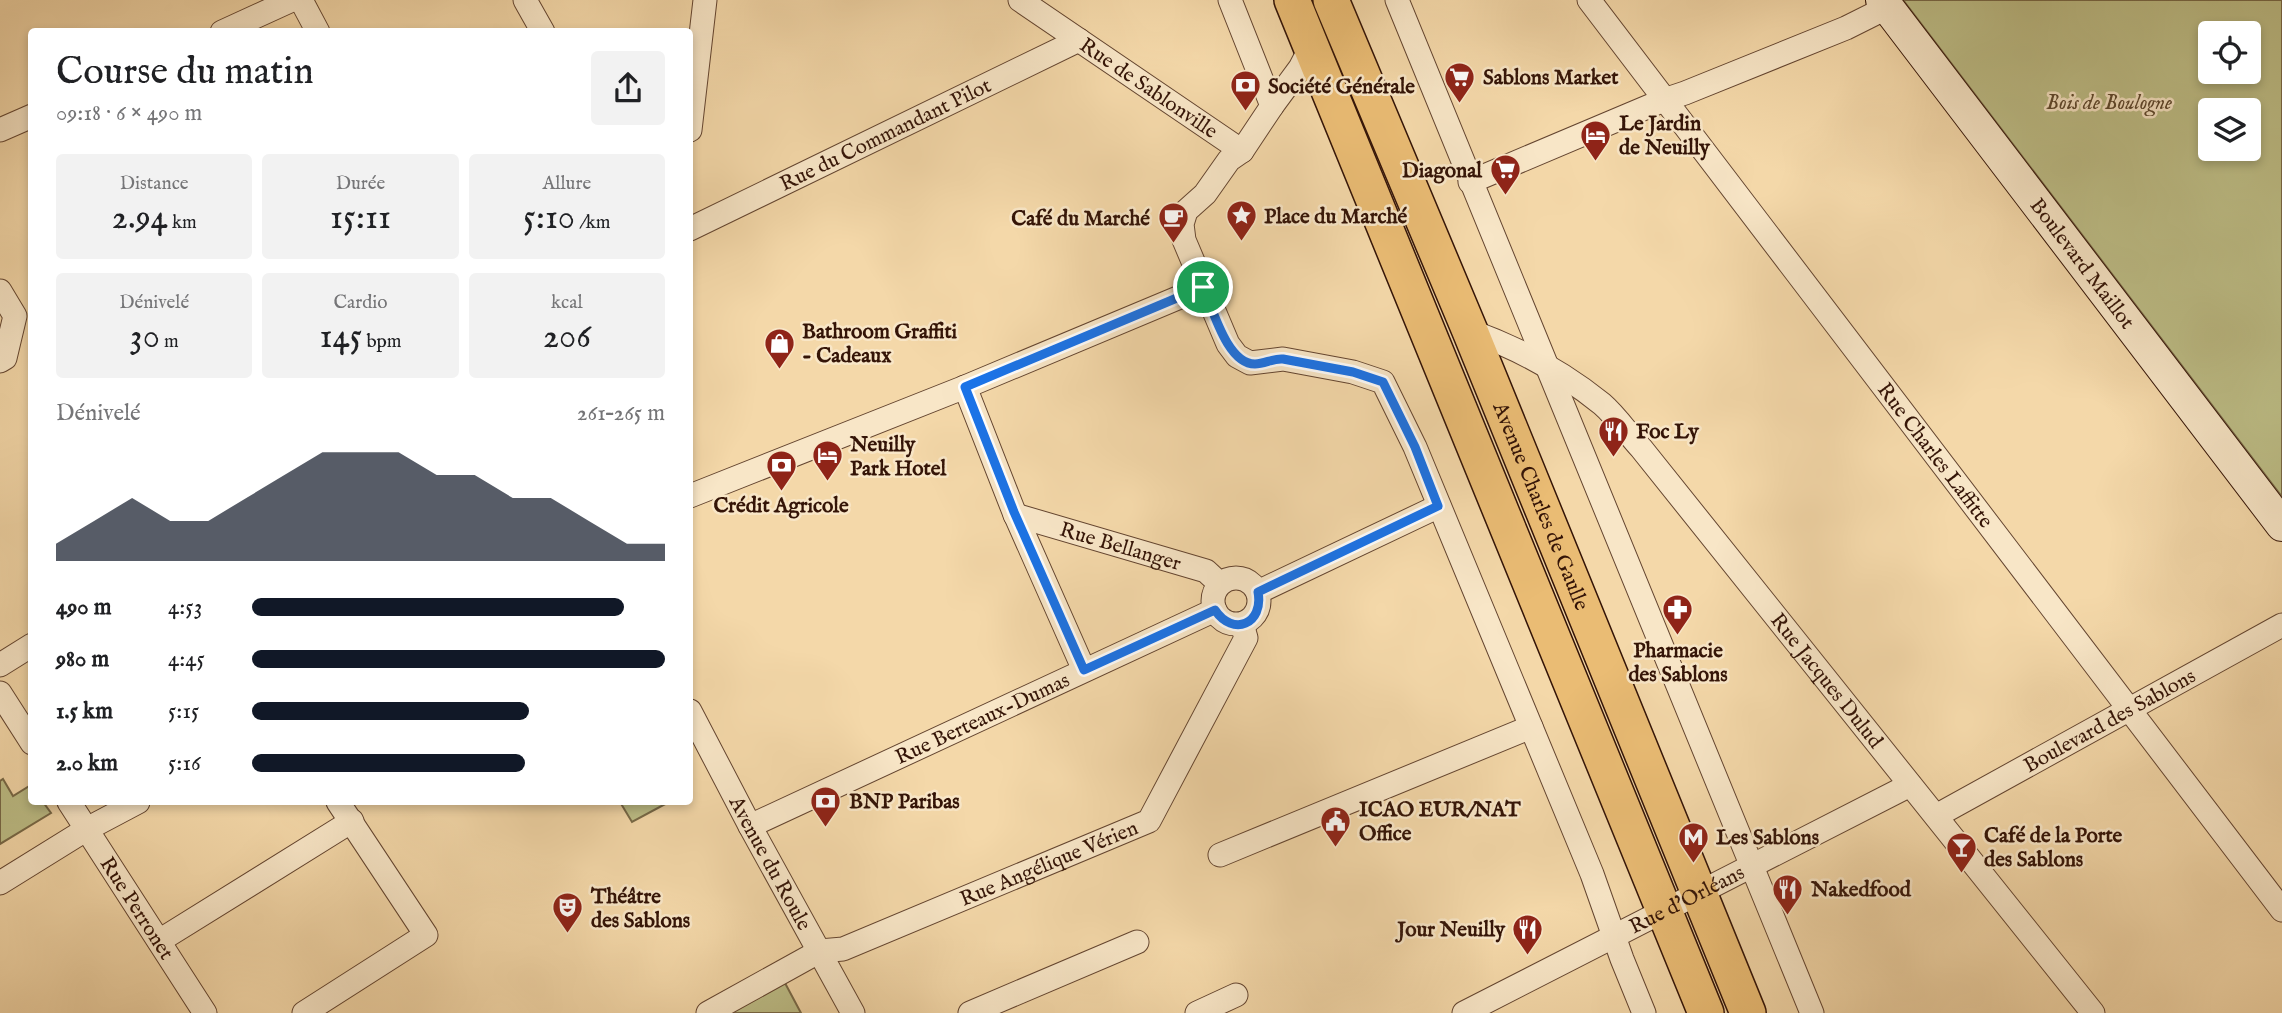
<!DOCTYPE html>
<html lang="fr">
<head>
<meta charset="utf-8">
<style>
  :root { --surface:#fff; --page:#f2f2f2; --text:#202124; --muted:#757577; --accent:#111827 }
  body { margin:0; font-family:"IM FELL English",serif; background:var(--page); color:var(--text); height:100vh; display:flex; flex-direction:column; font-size:26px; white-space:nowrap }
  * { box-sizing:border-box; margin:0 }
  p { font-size:23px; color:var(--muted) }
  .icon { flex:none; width:38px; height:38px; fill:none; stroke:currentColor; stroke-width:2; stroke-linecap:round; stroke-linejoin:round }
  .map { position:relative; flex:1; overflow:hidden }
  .sheet { position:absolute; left:28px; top:28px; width:665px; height:777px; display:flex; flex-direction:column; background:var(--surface); border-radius:7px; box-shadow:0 4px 10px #0003 }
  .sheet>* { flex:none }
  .controls { position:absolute; left:2198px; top:21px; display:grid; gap:14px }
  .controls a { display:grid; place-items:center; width:63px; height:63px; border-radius:7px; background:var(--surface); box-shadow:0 4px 10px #0003; font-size:35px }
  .pin { position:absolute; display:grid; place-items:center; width:60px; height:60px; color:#fff; margin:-30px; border:4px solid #fff; border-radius:50%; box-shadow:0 2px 7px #0007 }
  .round { display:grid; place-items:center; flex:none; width:74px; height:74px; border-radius:7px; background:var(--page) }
  .overview { display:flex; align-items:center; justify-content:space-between; height:119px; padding:0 28px }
  h1 { font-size:38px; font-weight:600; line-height:52px }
  .figures { display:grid; grid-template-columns:repeat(3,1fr); gap:10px; height:119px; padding:7px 28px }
  .figures div { display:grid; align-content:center; border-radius:7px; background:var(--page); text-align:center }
  .figures b { font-size:35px; font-weight:600 }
  .figures small { font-size:19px; font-weight:400 }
  .figures p { font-size:19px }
  .chart { height:196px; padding:14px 28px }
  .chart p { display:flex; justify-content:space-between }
  .chart svg { width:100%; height:126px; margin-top:7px; fill:var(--accent); opacity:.7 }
  ul { padding:0 28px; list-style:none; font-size:23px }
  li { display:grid; grid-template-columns:112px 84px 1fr; align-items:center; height:52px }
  li i { height:18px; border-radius:9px; background:var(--accent) }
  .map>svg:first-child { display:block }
</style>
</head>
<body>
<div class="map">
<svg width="2282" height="1013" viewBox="0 0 2282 1013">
  <rect width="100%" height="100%" fill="#f4d8a9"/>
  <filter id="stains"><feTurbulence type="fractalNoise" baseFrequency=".00286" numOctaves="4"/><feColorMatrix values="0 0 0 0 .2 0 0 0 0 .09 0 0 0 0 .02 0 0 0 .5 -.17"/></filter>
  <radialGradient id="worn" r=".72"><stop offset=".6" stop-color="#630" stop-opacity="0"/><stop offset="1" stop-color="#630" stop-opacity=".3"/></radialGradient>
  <path fill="#bdbe87" stroke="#786947" stroke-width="2" fill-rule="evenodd" d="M1903,0H2282V497ZM2210,33H2249V72H2210ZM2210,110H2249V149H2210Z
    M3,779L13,796L31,785L32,802H43L51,813L0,844V781Z
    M620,802H669L632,822Z
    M785,983L801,1013H731Z"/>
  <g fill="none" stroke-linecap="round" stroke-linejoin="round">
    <defs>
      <g id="street">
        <path d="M301,0L318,32"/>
        <path d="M525,0L543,32"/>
        <path id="s1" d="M1020,0L1242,151"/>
        <path d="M1230,0L1272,106"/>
        <path d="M1397,0L1812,1013"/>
        <path id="s2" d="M1589,0L2282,910"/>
        <path d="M222,32L292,0"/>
        <path d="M1311,47L1300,68L1272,106L1242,151L1229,160L1205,194L1186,211L1182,224L1184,240L1228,344L1237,356L1250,363L1283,359L1353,372L1383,382L1415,447L1592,874L1622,959L1644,1013"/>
        <path d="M0,130L32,116"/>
        <path d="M690,130L705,0"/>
        <path d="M1470,182L1664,100L1685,93L1846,28L1888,7"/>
        <path id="s3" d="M690,229L1079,40"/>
        <path d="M0,291L15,316L5,358L0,361"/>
        <path id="s4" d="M1470,331C1518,348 1561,371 1602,404C1616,416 1628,434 1641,448L2093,1013"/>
        <path d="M965,387L1014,512L1084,670"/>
        <path d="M690,496L965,387L1204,287"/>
        <path id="s5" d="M1015,515L1206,571L1220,584"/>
        <circle cx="1236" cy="601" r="23"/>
        <path d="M1258,592L1439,506"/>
        <path d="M0,665L32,645"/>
        <path d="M0,693L32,743"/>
        <path id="s6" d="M690,711L750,826L853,1013"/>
        <path id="s7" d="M69,802L205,1013"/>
        <path id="s8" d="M1936,816L2282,625"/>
        <path id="s9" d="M750,826L1215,610"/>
        <path d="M1220,855L1531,727"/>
        <path d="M0,883L87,829L138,802"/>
        <path d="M159,941L352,821"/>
        <path d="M304,1013L426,935L338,802"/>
        <path id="s10" d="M708,1013L820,951L843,949L1149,821L1246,638L1242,624"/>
        <path d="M970,1013L1137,942"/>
        <path d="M1197,1013L1236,995"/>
        <path id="s11" d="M1464,1013L1910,785"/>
      </g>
      <g id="secondary">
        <path id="s12" d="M1882,0L2282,525"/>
      </g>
      <g id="primary">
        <path d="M1292,0L1706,1013"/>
        <path id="s13" d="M1331,0L1470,331L1748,1013"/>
      </g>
    </defs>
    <use href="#street" stroke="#644530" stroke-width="25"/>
    <use href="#secondary" stroke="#341407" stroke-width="34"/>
    <use href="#primary" stroke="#341407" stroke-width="38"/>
    <use href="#street" stroke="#f8e6c7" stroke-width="23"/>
    <use href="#secondary" stroke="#f8e6c7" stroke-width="32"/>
    <use href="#primary" stroke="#eabc74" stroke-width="35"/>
  </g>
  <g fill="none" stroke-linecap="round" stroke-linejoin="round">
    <defs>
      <path id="route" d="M1203,287C1213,309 1227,364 1255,364C1265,364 1273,358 1283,359L1353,372L1383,382L1415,447L1438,506L1258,592C1264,624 1233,637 1215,610L1084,670L1014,512L965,387Z"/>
    </defs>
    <use href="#route" stroke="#fff" stroke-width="14"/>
    <use href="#route" stroke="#1a73e8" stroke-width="9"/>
  </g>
  <defs>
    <symbol id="supermarket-pin" viewBox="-11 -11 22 30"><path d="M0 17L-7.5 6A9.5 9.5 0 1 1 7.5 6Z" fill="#8f2418" stroke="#f8e6c7"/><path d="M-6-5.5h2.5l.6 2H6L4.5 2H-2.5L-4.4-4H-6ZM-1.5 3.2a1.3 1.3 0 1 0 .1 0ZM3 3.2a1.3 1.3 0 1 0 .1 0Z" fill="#fff"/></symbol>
    <symbol id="bank-pin" viewBox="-11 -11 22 30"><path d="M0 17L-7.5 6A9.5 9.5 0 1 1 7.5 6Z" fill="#8f2418" stroke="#f8e6c7"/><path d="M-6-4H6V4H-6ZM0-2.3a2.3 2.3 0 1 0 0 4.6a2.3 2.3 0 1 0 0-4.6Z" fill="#fff"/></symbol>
    <symbol id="hotel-pin" viewBox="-11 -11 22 30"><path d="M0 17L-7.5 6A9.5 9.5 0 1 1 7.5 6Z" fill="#8f2418" stroke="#f8e6c7"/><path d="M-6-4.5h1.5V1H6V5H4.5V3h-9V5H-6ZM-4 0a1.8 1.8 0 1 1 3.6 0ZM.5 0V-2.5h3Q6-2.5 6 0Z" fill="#fff"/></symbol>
    <symbol id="sight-pin" viewBox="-11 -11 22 30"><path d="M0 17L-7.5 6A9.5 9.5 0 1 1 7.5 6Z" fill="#8f2418" stroke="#f8e6c7"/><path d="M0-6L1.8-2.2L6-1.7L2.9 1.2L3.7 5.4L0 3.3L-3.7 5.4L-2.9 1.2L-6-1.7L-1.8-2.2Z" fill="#fff"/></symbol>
    <symbol id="cafe-pin" viewBox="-11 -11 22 30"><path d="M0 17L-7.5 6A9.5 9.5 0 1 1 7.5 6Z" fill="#8f2418" stroke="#f8e6c7"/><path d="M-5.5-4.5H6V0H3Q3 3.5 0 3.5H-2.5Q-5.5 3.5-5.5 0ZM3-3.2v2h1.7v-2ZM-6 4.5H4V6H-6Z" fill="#fff"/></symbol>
    <symbol id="shop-pin" viewBox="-11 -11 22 30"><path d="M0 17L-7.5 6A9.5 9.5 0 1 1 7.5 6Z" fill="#8f2418" stroke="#f8e6c7"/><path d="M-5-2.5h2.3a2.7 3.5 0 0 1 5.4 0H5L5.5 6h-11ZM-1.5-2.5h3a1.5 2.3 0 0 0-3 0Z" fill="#fff"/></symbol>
    <symbol id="restaurant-pin" viewBox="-11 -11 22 30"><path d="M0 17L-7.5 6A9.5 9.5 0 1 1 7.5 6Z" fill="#8f2418" stroke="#f8e6c7"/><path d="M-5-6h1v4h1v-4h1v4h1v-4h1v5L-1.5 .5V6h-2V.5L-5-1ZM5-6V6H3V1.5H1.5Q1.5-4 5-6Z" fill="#fff"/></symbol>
    <symbol id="pharmacy-pin" viewBox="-11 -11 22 30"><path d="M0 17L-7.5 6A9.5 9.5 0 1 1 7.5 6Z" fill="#8f2418" stroke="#f8e6c7"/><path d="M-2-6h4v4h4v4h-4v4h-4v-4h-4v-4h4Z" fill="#fff"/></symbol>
    <symbol id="civic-pin" viewBox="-11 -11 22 30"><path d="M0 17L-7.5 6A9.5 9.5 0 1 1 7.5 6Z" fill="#8f2418" stroke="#f8e6c7"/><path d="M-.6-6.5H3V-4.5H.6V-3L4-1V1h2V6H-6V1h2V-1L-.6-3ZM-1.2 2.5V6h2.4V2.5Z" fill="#fff"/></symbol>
    <symbol id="metro-pin" viewBox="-11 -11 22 30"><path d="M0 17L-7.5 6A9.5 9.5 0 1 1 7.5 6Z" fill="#8f2418" stroke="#f8e6c7"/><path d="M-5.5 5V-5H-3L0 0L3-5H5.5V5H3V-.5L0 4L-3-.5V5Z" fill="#fff"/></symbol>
    <symbol id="bar-pin" viewBox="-11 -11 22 30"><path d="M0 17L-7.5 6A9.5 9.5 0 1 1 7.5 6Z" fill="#8f2418" stroke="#f8e6c7"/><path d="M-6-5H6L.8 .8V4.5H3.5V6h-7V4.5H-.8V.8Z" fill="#fff"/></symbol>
    <symbol id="theatre-pin" viewBox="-11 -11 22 30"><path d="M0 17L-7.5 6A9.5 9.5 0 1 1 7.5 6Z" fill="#8f2418" stroke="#f8e6c7"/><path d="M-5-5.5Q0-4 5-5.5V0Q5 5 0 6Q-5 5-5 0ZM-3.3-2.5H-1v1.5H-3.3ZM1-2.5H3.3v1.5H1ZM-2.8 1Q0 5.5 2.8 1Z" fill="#fff"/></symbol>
  </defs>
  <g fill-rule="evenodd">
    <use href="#supermarket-pin" x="1442" y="60" width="35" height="47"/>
    <use href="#bank-pin" x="1228" y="68" width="35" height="47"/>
    <use href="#hotel-pin" x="1578" y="118" width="35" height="47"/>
    <use href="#supermarket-pin" x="1488" y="152" width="35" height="47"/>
    <use href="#sight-pin" x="1224" y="198" width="35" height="47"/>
    <use href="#cafe-pin" x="1156" y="200" width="35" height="47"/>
    <use href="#shop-pin" x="762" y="326" width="35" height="47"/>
    <use href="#restaurant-pin" x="1596" y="414" width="35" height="47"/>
    <use href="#hotel-pin" x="810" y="438" width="35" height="47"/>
    <use href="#bank-pin" x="764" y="448" width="35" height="47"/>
    <use href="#pharmacy-pin" x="1660" y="592" width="35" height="47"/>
    <use href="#bank-pin" x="808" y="784" width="35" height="47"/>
    <use href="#civic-pin" x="1318" y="804" width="35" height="47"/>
    <use href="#metro-pin" x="1676" y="820" width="35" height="47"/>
    <use href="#bar-pin" x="1944" y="830" width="35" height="47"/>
    <use href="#restaurant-pin" x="1770" y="872" width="35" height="47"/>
    <use href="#theatre-pin" x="550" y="890" width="35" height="47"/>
    <use href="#restaurant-pin" x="1510" y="912" width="35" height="47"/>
  </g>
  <g text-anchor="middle" stroke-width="5" stroke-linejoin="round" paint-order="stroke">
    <g font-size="21" font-weight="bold" fill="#341407" stroke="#f8e6c7" text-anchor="start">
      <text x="1483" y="84">Sablons Market</text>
      <text x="1268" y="93">Société Générale</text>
      <text x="1619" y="130">Le Jardin<tspan x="1619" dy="24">de Neuilly</tspan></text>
      <text x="1482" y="177" text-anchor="end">Diagonal</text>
      <text x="1264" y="223">Place du Marché</text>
      <text x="1150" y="225" text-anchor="end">Café du Marché</text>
      <text x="802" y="338">Bathroom Graffiti<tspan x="802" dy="24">- Cadeaux</tspan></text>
      <text x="1636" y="438">Foc Ly</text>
      <text x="850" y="451">Neuilly<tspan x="850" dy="24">Park Hotel</tspan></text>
      <text x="781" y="512" text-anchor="middle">Crédit Agricole</text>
      <text x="1678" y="657" text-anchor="middle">Pharmacie<tspan x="1678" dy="24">des Sablons</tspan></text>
      <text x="849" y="808">BNP Paribas</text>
      <text x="1359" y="816">ICAO EUR/NAT<tspan x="1359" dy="24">Office</tspan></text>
      <text x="1984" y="842">Café de la Porte<tspan x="1984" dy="24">des Sablons</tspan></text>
      <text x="1716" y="844">Les Sablons</text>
      <text x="1811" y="896">Nakedfood</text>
      <text x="591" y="903">Théâtre<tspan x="591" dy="24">des Sablons</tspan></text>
      <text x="1505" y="936" text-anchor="end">Jour Neuilly</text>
    </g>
    <g font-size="21" fill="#341407" stroke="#f8e6c7">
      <text dy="7" stroke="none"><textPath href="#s1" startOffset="156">Rue de Sablonville</textPath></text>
      <text dy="7" stroke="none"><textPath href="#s3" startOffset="217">Rue du Commandant Pilot</textPath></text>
      <text dy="7" stroke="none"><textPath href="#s12" startOffset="331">Boulevard Maillot</textPath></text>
      <text dy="7" stroke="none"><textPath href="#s2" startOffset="572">Rue Charles Laffitte</textPath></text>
      <text dy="7" stroke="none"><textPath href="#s13" startOffset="548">Avenue Charles de Gaulle</textPath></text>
      <text dy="7" stroke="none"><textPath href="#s5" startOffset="110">Rue Bellanger</textPath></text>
      <text dy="7" stroke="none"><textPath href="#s4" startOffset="508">Rue Jacques Dulud</textPath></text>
      <text dy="7" stroke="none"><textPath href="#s9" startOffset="256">Rue Berteaux-Dumas</textPath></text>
      <text dy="7" stroke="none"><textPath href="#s8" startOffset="198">Boulevard des Sablons</textPath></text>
      <text dy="7" stroke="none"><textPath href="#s6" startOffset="172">Avenue du Roule</textPath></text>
      <text dy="7" stroke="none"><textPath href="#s10" startOffset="374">Rue Angélique Vérien</textPath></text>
      <text dy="7" stroke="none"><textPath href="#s11" startOffset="250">Rue d'Orléans</textPath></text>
      <text dy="7" stroke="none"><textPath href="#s7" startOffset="126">Rue Perronet</textPath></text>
    </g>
    <g font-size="21" font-style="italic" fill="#5d472d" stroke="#f8e6c7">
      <text x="2109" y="109">Bois de Boulogne</text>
    </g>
  </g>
  <rect width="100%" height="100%" filter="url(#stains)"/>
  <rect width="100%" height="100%" fill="url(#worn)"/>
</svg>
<div class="controls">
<a><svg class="icon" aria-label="locate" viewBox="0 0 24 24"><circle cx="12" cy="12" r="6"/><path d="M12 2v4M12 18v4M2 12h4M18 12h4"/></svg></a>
<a><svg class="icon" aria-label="layers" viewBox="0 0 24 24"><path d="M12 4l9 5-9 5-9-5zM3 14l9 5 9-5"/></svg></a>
</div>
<div class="pin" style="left:1203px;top:287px;background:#1e9e55"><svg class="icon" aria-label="arrive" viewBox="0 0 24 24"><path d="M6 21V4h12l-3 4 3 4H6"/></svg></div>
<section class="sheet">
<div class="overview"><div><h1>Course du matin</h1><p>09:18 · 6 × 490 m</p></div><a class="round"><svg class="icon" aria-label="share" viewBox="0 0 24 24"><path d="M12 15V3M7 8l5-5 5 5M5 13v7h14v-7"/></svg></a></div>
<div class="figures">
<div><p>Distance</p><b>2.94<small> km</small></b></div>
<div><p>Durée</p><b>15:11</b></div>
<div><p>Allure</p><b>5:10<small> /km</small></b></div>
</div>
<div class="figures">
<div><p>Dénivelé</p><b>30<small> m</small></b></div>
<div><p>Cardio</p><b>145<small> bpm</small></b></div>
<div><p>kcal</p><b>206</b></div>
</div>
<div class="chart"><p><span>Dénivelé</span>261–265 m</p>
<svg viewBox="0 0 160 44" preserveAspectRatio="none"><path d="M0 44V38L10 30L20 22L30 30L40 30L50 22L60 14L70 6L80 6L90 6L100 14L110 14L120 22L130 22L140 30L150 38L160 38V44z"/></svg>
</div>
<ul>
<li><b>490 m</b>4:53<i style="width:90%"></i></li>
<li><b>980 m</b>4:45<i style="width:100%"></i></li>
<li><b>1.5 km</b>5:15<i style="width:67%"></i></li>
<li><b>2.0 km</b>5:16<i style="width:66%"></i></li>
</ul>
</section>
</div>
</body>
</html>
